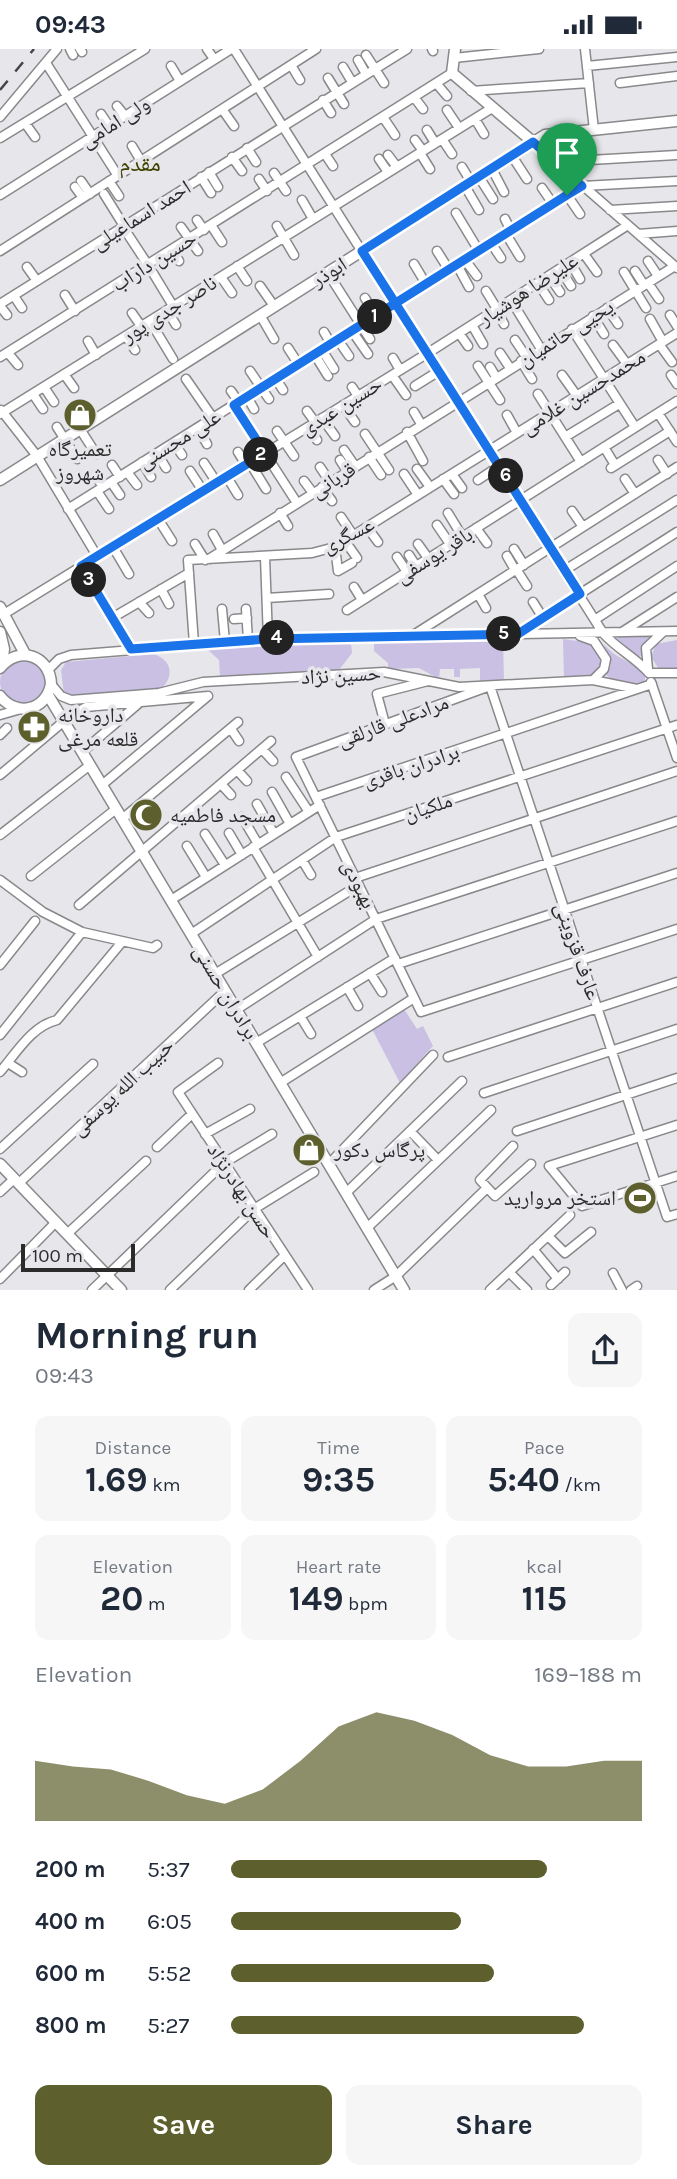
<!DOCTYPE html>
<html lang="en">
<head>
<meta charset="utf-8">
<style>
  :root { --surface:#fff; --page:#f6f6f7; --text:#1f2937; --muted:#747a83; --accent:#5d602d }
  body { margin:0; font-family:Karla,"Noto Naskh Arabic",sans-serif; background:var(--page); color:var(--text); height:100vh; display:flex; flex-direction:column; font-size:26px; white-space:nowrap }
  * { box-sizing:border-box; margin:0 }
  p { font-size:23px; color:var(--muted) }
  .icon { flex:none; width:38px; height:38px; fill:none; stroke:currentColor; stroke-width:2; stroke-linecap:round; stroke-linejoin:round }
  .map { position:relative; height:1241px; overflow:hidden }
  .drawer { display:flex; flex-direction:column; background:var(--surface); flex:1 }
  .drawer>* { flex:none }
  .scale { position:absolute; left:21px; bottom:18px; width:114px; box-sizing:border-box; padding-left:7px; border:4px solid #2c2b2c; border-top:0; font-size:19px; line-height:24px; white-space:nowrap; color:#2c2b2c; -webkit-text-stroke:5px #e7e6ea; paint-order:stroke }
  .pin { position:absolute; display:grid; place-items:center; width:60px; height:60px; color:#fff; margin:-72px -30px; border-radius:50% 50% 50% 0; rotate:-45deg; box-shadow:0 0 7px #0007 }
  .pin .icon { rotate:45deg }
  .km { position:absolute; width:35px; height:35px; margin:-18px; border-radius:50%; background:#222; color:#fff; font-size:19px; line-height:35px; text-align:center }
  .round { display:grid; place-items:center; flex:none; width:74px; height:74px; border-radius:14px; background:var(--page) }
  .head { display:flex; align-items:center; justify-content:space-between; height:119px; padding:0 35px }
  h1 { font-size:38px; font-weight:700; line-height:52px }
  .metrics { display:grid; grid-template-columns:repeat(3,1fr); gap:10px; height:119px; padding:7px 35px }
  .metrics div { display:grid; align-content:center; border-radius:14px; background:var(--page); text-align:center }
  .metrics b { font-size:35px; font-weight:700 }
  .metrics small { font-size:19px; font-weight:400 }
  .metrics p { font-size:19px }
  .chart { height:196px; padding:14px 35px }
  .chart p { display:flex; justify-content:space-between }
  .chart svg { width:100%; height:126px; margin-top:7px; fill:var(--accent); opacity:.7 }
  .cta { display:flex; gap:14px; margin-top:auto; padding:14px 35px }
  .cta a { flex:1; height:80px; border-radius:14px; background:var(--accent); color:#fff; font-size:28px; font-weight:700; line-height:80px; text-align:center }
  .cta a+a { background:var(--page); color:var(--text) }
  ul { padding:0 35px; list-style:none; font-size:23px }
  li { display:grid; grid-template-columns:112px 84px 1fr; align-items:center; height:52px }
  li i { height:18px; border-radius:9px; background:var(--accent) }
  .status { display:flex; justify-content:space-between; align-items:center; height:49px; padding:0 35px; background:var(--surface); direction:ltr }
  .status svg { height:19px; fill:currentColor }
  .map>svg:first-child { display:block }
</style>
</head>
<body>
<div class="status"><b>09:43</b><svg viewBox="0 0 49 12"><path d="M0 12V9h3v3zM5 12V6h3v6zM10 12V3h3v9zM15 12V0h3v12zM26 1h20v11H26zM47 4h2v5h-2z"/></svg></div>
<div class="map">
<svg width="677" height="1241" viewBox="0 0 677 1241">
  <rect width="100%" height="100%" fill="#e7e6ea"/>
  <path fill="#cac0e4" d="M619,588H651L640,608L624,602L615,591Z
    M563,590L591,594L601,610L602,620L587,628L564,630Z
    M503,591L504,632H480V619L460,620V628H454V620H440L439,630L419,619L388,620V614L374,602V594Z
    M677,591V622L659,620L651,608L656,595Z
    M351,594L352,604L339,621L220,627L219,611L207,600Z
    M604,595C619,614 633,609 645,627V632C631,636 618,637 606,626L611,616Z
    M153,605C171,610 175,626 162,639L72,649L64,645L61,621L66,613Z
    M0 633a23 23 0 1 1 46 0a23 23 0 1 1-46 0Z
    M404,960L417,980L423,977L433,997L400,1034L372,980Z"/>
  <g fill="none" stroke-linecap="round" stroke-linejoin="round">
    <defs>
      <path id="minor" d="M70,0L73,6
        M80,0L82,3
        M207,0L214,10
        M234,0L603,584C617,600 635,608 649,624
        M432,0L433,2
        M585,0L594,81
        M366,6L384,34
        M454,9L539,0
        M358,11L366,25
        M46,14L118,127
        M291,16L300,31
        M171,17L180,32
        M587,17L677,8
        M343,18L352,33
        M328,29L344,55
        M436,34L447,47
        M620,34L677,27
        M471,42L589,34
        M414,48L423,60
        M323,51L331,64
        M117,57L125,67
        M222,60L234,77
        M447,61L459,79
        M101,65L109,77
        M0,68L57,0
        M383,68L395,86
        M475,70L484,85
        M25,74L35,88
        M427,81L435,94
        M0,89L145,0
        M442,90L452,105
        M415,91L423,102
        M533,93L677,219
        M132,97L141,112
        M247,99L256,113
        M420,104L430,120
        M325,105L333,117
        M388,106L397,118
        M512,107L527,130
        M232,108L242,122
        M379,110L388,123
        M555,113L677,106
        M462,118L471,133
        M492,120L504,143
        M209,123L218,138
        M274,124L286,142
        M201,128L211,144
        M479,128L493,150
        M259,130L267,142
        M81,132L90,145
        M109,132L119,147
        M465,137L479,161
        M75,138L83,149
        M542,139L553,155
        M104,145L124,177
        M0,146L231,0
        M567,146L580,165
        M302,151L313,170
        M610,161L677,157
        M456,164L479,202
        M505,170L511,182
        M197,171L204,181
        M211,176L222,193
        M277,177L294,206
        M181,178L198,202
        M127,184L148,216
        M506,185L520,208
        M638,185L677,182
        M491,194L501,209
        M172,201L179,212
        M0,202L316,0
        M437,202L449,221
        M584,205L597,223
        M465,211L477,227
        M648,212L658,227
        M570,213L580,230
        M414,215L426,235
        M457,216L469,238
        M237,217L247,232
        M27,218L37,232
        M560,220L571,237
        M635,222L644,236
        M624,223L646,259
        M153,224L173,257
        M549,227L560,243
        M221,228L232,244
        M333,232L370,290
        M538,234L549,251
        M648,234L659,250
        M260,237L274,257
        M486,242L497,260
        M65,246L75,262
        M14,247L22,259
        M365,249L376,267
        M511,251L541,300
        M0,255L407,0
        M0,257L7,266
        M607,259L618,275
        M167,261L176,276
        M496,261L504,275
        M132,264L141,277
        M260,266L274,290
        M670,266L677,277
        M593,267L604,285
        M650,270L663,293
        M150,272L173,310
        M472,276L483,295
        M572,280L635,378
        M352,282L368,305
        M324,283L331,295
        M459,284L468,297
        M126,287L135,301
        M338,291L349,307
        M515,291L527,309
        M88,292L96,306
        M659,295L672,313
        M613,296L627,315
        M288,299L299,316
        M322,301L334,320
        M8,304L18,316
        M500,304L510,319
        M315,306L328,327
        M0,308L452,24
        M393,309L400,321
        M521,312L532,330
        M478,317L500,351
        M490,318L496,328
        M250,322L269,350
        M64,325L74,339
        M392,326L406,346
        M562,326L577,347
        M671,326L677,335
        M186,330L213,369
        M276,330L283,341
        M415,337L439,322
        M44,338L54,353
        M352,338L358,347
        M231,342L239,353
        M33,345L43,360
        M538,345L581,413
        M247,348L254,360
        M234,356L297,454
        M343,356L355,373
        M1,361L37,407L97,507
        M307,362L315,373
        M414,363L421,375
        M658,364L677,393
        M0,365L492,59
        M507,366L517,384
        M322,369L335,387
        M57,378L77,410
        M308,378L317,391
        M198,379L207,395
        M80,380L96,405
        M277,382L294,407
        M407,383L423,412
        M365,385L389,421
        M565,388L619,355
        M174,394L182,406
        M604,398L615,416
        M344,401L355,417
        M238,403L246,416
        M157,404L166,419
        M369,408L381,426
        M340,411L347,422
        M658,411L667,425
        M142,413L151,428
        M204,414L217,434
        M250,414L266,440
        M112,416L120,428
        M320,418L330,433
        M611,419L670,382
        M417,420L430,438
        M190,422L203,442
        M127,423L137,436
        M404,425L418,446
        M452,425L462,439
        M95,426L103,438
        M227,428L238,446
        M443,430L454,445
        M625,430L635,445
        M478,431L499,417
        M304,432L313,444
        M111,433L120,446
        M322,438L332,452
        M97,442L109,460
        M68,460L582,137L677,132
        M572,462L583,478
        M280,464L288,477
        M448,464L462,487
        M341,468L353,486
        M158,470L172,492
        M437,476L450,495
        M367,478L378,493
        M476,479L487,494
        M213,485L222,501
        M345,492L357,509
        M195,495L205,511
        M418,495L428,509
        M113,498L129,525
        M335,498L338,522L352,514
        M514,500L524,516
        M409,506L416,517
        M507,507L515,521
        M265,508L268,590
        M397,508L407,523
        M209,510L675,217
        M81,517L131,600
        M516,520L527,537
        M565,521L677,451
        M354,538L362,551
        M161,540L169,555
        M478,545L486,559
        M267,549L329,545
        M139,553L149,564
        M533,553L543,569
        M222,560L225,593
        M246,560L248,591
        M347,561L677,352
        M4,565L428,304L628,176
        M112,569L189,524
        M234,570L247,569
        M596,570L677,517
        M520,583L677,483
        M622,583L677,548
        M415,585L677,418
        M580,587L594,592L606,610L604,620L593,631
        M194,595L188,511L312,504L335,498L677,284
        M648,620L646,599L663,583
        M48,621L59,610L71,606L268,590L677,582
        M649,624H677
        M651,633L677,709
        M51,635L61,647L71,651L159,644L203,633L384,623L459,638L593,631L637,640
        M0,666L21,660
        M385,675L377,645L428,632
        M231,680L239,692
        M0,686L7,679
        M262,700L273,712
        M82,703L138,655
        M237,721L247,732
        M0,726L69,668L86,658L208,647
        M286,728L309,763
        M221,735L231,746
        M102,736L208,647
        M272,743L290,775
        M316,748L652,635
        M257,755L274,785
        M242,768L258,795
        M122,770L238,673
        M229,784L242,806
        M205,785L225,816
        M0,786L90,716
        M187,797L206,828
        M253,798L318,908
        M302,811L311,826
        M31,827L116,760
        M355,829L677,722
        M0,831L43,863L82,883L153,899L157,896
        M171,851L320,756
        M79,856L271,692
        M677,880L421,963L296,708L490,637L667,1168L677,1165
        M191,885L336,788L677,676
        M398,915L677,824
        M0,916L35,872
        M370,924L382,943
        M215,925L359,836
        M347,938L358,957
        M236,961L376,870L677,772
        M300,967L311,985
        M0,986L82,883
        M256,994L395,909
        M448,1008L677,933
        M8,1014L22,1023
        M218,1014L178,1043L308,1241
        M0,1023C17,1003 32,977 57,971L122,893
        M280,1034L414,949
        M484,1044L677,980
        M677,1076L549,1117L582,1157L677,1127
        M410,1082L438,1111
        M517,1082L677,1029
        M205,1085L250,1060
        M513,1097L480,1131L495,1147L531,1115
        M157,1098L192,1065
        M0,1100L93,1015
        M329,1115L433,1006
        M19,1134L225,942
        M0,1143L14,1130
        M346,1144L462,1032
        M367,1179L491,1061
        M67,1185L146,1112
        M548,1187L565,1204L591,1183
        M533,1200L558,1230
        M509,1223L527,1241
        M613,1224L622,1241
        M0,1230L56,1173
        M551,1236L565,1223
        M92,1241L224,1114L272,1085
        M170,1241L254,1160L314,1123
        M249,1241L284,1207
        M374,1241L396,1227L487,1139
        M490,1241L570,1166
        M631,1241L637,1237"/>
      <path id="major" d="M455,0L452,24L533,93
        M0,431L545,86L677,72
        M0,558L25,605
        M0,583L4,600L2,616
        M0,619C18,596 50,606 51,635C46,662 16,668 0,647
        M48,646L404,1241
        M0,1115L121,1241"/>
    </defs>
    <use href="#minor" stroke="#89898c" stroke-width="11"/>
    <use href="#major" stroke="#89898c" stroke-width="13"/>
    <use href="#minor" stroke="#fff" stroke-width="8"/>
    <use href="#major" stroke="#fff" stroke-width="10"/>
    <path stroke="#454446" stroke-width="2.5" stroke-dasharray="12 12" stroke-linecap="butt" d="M0,41L34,0"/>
  </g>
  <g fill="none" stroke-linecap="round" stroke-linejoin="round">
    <defs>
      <path id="route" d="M567,146L234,356L265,404L81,517L131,600L268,590L518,585L580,545C508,431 435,316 362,202L533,93L582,137L567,146"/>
    </defs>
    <use href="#route" stroke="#fff" stroke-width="14"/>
    <use href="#route" stroke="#1a73e8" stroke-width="9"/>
  </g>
  <defs>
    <symbol id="shop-disc" viewBox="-11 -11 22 22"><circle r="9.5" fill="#5d602d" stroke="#e7e6ea"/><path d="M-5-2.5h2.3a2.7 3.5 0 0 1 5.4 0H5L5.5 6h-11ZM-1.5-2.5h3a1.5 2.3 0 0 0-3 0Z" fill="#fff"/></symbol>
    <symbol id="pharmacy-disc" viewBox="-11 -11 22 22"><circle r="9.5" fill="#5d602d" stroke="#e7e6ea"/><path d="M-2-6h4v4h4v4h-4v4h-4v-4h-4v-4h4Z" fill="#fff"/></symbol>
    <symbol id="mosque-disc" viewBox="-11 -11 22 22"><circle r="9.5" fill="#5d602d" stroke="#e7e6ea"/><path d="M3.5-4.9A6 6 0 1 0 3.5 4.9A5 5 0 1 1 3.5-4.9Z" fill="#fff"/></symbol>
    <symbol id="stadium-disc" viewBox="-11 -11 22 22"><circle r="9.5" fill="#5d602d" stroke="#e7e6ea"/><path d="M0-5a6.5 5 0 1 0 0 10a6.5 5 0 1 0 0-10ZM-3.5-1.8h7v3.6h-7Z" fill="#fff"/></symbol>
  </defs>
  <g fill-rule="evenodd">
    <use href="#shop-disc" x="61" y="347" width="38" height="38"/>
    <use href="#pharmacy-disc" x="15" y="659" width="38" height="38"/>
    <use href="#mosque-disc" x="127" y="747" width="38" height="38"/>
    <use href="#shop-disc" x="290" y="1082" width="38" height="38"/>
    <use href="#stadium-disc" x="621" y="1130" width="38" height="38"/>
  </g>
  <g text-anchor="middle" stroke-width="7" stroke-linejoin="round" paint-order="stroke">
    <g font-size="21" fill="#2c2b2c" stroke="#e7e6ea">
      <text transform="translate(115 73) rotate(-32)" y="7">ولی امامی</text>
      <text transform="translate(141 166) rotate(-32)" y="7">احمد اسماعیلی</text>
      <text transform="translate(154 212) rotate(-32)" y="7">حسین داراب</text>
      <text transform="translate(329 223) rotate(-32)" y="7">ابوذر</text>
      <text transform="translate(528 240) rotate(-33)" y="7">علیرضا هوشیار</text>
      <text transform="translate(169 260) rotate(-32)" y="7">ناصر جدی پور</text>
      <text transform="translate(566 284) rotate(-32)" y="7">یحیی حاتمیان</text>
      <text transform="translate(583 343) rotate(-32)" y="7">محمدحسین غلامی</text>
      <text transform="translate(341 357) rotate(-32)" y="7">حسین عبدی</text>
      <text transform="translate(179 390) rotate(-32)" y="7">علی محسنی</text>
      <text transform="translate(333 431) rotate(-32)" y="7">قربانی</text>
      <text transform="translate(348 486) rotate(-27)" y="7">عسگری</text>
      <text transform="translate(434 506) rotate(-32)" y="7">باقر یوسفی</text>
      <text transform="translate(341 626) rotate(-3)" y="7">حسین نژاد</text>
      <text transform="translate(393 672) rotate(-20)" y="7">مرادعلی قارلقی</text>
      <text transform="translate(411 717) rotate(-18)" y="7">برادران باقری</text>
      <text transform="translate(428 758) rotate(-18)" y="7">ملکیان</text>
      <text transform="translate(359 835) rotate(64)" y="7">بهبودی</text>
      <text transform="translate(578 902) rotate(71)" y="7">عارف قزوینی</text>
      <text transform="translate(226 943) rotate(59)" y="7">برادران حسنی</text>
      <text transform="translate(122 1038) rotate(-43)" y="7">حبیب الله یوسفی</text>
      <text transform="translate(242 1142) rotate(57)" y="7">حسن بهادرنژاد</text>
    </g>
    <g font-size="21" fill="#2c2b2c" stroke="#e7e6ea" text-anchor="start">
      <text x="80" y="407" text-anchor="middle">تعمیرگاه<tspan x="80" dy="24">شهروز</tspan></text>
      <text x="58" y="673">داروخانه<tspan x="58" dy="24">قلعه مرغی</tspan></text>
      <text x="170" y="773">مسجد فاطمیه</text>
      <text x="334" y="1108">پرگاس دکور</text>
      <text x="616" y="1156" text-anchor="end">استخر مروارید</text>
    </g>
    <g font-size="23" fill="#404201" stroke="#e7e6ea">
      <text x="140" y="122">مقدم</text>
    </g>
  </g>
</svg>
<div class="scale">100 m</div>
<div class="pin" style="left:567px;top:146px;background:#1e9e55"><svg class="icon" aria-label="arrive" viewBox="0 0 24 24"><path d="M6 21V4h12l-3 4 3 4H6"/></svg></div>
<b class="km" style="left:375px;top:268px">1</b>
<b class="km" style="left:261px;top:406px">2</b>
<b class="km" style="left:89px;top:531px">3</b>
<b class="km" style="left:277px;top:589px">4</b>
<b class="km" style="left:504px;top:585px">5</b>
<b class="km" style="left:506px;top:427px">6</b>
</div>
<section class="drawer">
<div class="head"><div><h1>Morning run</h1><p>09:43</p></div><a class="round"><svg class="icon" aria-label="share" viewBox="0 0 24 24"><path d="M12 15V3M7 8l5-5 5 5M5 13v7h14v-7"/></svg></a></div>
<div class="metrics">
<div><p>Distance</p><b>1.69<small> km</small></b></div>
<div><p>Time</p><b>9:35</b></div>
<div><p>Pace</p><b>5:40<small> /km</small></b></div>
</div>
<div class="metrics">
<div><p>Elevation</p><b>20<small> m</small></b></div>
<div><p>Heart rate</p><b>149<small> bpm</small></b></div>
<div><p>kcal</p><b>115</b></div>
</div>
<div class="chart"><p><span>Elevation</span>169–188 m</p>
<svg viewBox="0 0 160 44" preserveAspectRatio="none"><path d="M0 44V23L10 25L20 26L30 30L40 35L50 38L60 33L70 23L80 11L90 6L100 9L110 14L120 21L130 25L140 25L150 23L160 23V44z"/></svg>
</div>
<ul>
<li><b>200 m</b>5:37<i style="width:77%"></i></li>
<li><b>400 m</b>6:05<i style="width:56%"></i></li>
<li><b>600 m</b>5:52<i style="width:64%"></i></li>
<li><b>800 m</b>5:27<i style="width:86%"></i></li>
</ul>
<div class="cta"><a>Save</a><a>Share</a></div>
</section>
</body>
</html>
